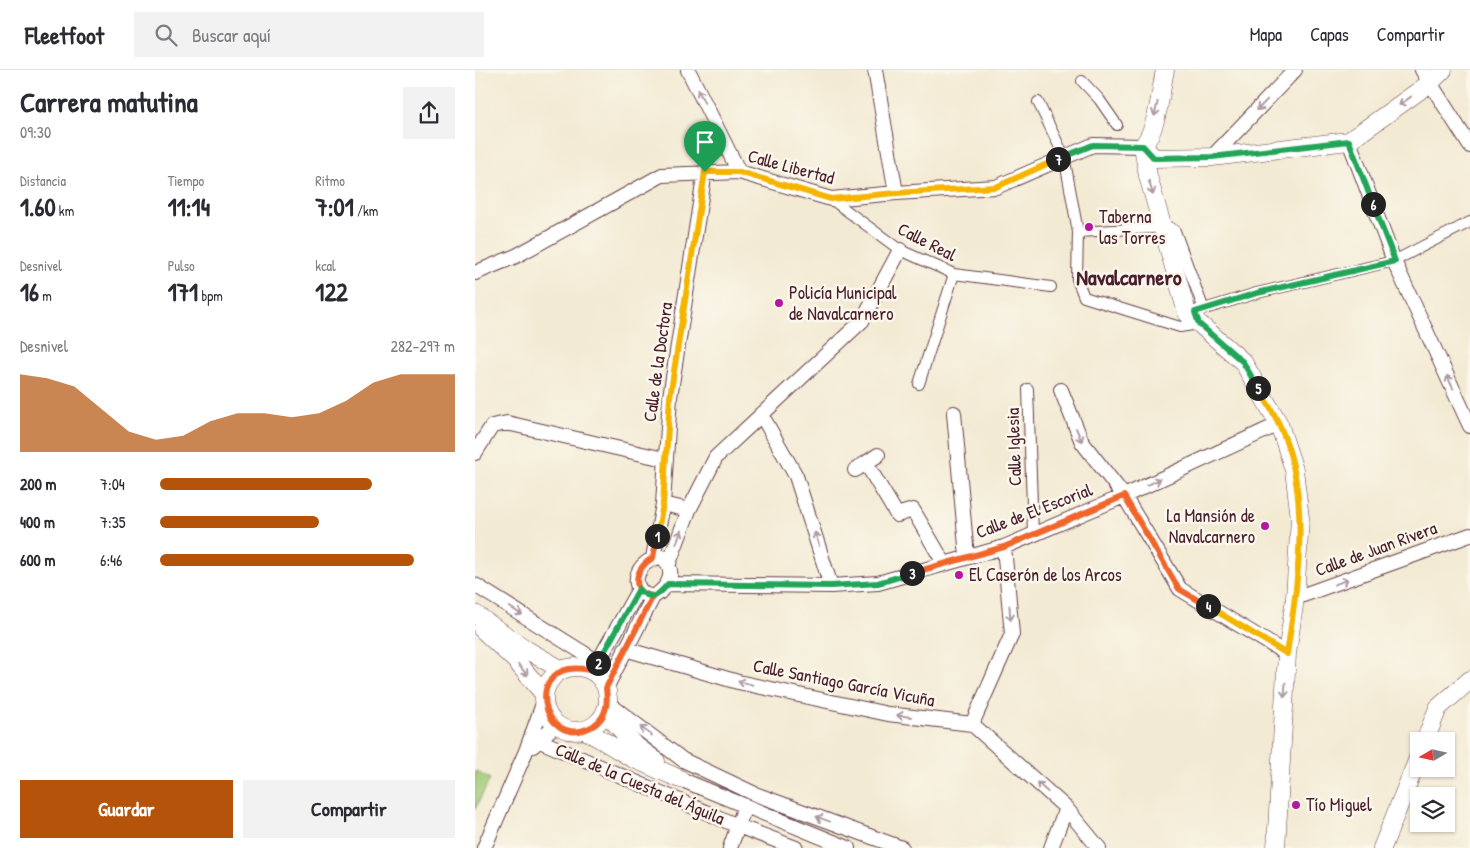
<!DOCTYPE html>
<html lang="es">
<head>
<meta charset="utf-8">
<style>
  :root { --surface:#fff; --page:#f2f2f3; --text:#2b2b33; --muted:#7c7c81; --line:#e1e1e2; --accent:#b45309 }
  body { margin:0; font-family:"Patrick Hand",sans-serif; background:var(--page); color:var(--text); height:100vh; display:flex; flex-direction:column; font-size:19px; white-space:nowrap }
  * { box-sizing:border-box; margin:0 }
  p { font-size:16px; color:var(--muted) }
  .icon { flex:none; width:28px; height:28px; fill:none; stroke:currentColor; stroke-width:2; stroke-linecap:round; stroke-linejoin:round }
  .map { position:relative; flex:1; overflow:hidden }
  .sheet { display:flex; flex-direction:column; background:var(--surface); width:475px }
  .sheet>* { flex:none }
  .needle { width:32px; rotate:261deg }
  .controls { position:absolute; left:935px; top:662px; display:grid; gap:10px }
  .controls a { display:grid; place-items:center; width:45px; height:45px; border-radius:0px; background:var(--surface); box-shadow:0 1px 4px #0004; font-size:25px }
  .pin { position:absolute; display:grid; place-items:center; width:42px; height:42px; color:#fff; margin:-51px -21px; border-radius:50% 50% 50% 0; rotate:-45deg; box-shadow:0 0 5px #0007 }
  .pin .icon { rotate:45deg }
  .km { position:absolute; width:25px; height:25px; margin:-12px; border-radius:50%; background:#222; color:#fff; font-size:14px; line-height:25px; text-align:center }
  .round { display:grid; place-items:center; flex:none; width:52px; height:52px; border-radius:0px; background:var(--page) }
  .head { display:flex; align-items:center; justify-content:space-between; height:85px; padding:0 20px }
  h1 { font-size:28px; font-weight:800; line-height:38px }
  .metrics { display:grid; grid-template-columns:repeat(3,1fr); gap:8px; height:85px; padding:5px 20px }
  .metrics div { display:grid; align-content:center }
  .metrics b { font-size:25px; font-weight:800 }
  .metrics small { font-size:14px; font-weight:400 }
  .metrics p { font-size:14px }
  .chart { height:140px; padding:10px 20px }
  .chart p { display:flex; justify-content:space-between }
  .chart svg { width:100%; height:90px; margin-top:5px; fill:var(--accent); opacity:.7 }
  .button { display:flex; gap:10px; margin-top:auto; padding:10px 20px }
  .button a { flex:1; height:58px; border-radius:0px; background:var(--accent); color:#fff; font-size:20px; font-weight:800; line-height:58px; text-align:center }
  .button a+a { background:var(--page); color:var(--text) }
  ul { padding:0 20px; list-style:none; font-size:16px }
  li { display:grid; grid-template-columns:80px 60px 1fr; align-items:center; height:38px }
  li i { height:12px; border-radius:6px; background:var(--accent) }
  header { display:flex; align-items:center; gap:30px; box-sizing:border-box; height:70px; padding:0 25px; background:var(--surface); border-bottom:1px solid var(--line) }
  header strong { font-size:24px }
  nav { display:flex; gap:28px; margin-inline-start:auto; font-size:18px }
  .search { width:350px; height:45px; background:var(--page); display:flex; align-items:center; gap:12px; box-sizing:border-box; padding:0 18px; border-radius:0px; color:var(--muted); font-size:19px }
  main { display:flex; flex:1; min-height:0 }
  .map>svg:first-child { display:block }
</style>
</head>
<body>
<header>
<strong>Fleetfoot</strong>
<div class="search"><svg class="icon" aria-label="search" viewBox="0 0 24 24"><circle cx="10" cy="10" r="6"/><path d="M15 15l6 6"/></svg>Buscar aquí</div>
<nav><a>Mapa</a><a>Capas</a><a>Compartir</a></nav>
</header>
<main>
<section class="sheet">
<div class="head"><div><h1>Carrera matutina</h1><p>09:30</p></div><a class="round"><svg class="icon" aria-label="share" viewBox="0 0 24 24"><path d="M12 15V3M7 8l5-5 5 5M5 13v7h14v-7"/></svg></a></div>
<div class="metrics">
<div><p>Distancia</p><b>1.60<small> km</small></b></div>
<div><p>Tiempo</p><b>11:14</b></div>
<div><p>Ritmo</p><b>7:01<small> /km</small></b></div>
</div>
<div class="metrics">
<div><p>Desnivel</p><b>16<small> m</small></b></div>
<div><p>Pulso</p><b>171<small> bpm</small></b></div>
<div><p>kcal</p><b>122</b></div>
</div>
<div class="chart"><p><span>Desnivel</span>282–297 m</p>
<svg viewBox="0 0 160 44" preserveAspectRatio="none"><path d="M0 44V6L10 8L20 12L30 23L40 34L50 38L60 36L70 29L80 25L90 25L100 27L110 25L120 19L130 10L140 6L150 6L160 6V44z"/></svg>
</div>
<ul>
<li><b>200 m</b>7:04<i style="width:72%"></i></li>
<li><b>400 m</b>7:35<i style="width:54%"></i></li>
<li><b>600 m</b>6:46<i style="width:86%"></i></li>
</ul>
<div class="button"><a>Guardar</a><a>Compartir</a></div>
</section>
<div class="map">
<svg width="995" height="778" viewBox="0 0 995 778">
  <rect width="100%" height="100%" fill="#fbf7ec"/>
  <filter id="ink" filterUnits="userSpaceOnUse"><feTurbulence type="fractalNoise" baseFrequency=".02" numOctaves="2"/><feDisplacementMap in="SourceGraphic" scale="10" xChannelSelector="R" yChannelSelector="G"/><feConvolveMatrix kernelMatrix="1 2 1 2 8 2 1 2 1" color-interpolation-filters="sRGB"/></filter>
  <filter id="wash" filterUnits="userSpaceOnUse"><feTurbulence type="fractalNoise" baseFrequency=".0096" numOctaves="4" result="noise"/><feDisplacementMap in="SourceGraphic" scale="20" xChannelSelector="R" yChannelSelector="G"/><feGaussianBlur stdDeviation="1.12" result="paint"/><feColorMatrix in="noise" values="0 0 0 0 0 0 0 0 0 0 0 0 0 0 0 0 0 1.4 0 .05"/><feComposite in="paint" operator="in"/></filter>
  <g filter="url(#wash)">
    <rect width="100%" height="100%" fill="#f3ead3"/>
    <path fill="#a3cc78" stroke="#767652" d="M0,701L15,709L0,739Z"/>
  </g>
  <g filter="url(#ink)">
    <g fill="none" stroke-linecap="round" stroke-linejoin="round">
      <defs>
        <path id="pedestrian" d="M607,11L624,29L642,55
          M563,32L589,86L603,162L602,209L609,227L705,257L724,254L719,242L728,237L700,161L694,157L603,162
          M356,129L425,180L479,204L576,217
          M723,241L782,223L919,191L995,152
          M444,314L479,204
          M553,319L558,464"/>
        <path id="minor" d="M213,0L264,102
          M400,0L421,123
          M947,0L995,76
          M874,71L919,191L995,356
          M737,87L820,0
          M0,203L41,186L187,105L264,102L356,129L421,123L521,117L618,75L668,76
          M586,320L607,372L649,426L705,519L812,584
          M479,343L492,487
          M286,344L321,406L356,516
          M0,383L17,356L32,353L189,389
          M391,393L403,385
          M380,400L391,393L422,445L438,440L469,493
          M188,434L214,440
          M187,487C202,501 195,517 178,527C151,522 160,489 187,487Z
          M178,488L188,434L195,327L230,101
          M194,493L214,440L241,387L387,251L425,180
          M193,514L356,516L403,513L529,477L649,426L804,354
          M0,515L123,592
          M820,528L995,465
          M150,579L263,612L413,644L497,654L591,738L624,778
          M114,600L123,592L164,519
          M131,618L178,527
          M133,633L208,690L280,724L427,778
          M497,654L537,564L529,477
          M65,671L263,756L321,778
          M58,676L81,654
          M205,709L373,778
          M9,778L51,681L69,631
          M255,778L270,736
          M576,778L591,738"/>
        <path id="tertiary" d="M668,76L673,106L712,243L768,292L804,354L819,400L825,448L820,528L812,584L801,778
          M668,76L679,88L737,87L874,71L955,13L968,0
          M668,76C683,57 685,24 690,0
          M0,544L52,580L87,600
          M7,559L41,591L69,624
          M69 629a32 32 0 1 1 64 0a32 32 0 1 1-64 0Z
          M130,642L162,677L181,691
          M110,660L157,688L205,709
          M950,671L963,638L995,610
          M907,778L944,686"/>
      </defs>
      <use href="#pedestrian" stroke="#633d44" stroke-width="12"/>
      <use href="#minor" stroke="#633d44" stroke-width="16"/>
      <use href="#tertiary" stroke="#633d44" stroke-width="19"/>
      <use href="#pedestrian" stroke="#fff" stroke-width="10"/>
      <use href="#minor" stroke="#fff" stroke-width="14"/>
      <use href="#tertiary" stroke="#fff" stroke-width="18"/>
    </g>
    <defs><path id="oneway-shaft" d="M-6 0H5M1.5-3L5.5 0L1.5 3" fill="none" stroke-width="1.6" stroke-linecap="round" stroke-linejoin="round" transform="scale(1.25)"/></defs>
    <g stroke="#ae9aa0">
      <use href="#oneway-shaft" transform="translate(226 26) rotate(-116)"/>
      <use href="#oneway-shaft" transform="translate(930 31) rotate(144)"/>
      <use href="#oneway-shaft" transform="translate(787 35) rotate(134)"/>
      <use href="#oneway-shaft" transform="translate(681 39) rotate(103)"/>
      <use href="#oneway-shaft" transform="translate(676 118) rotate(73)"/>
      <use href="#oneway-shaft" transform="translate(975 312) rotate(-115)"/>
      <use href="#oneway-shaft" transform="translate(604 365) rotate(67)"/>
      <use href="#oneway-shaft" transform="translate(679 412) rotate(-25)"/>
      <use href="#oneway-shaft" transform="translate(204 467) rotate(-69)"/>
      <use href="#oneway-shaft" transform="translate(342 469) rotate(-108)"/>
      <use href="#oneway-shaft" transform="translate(866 512) rotate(-20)"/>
      <use href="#oneway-shaft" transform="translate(41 541) rotate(32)"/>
      <use href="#oneway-shaft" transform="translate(535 543) rotate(85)"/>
      <use href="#oneway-shaft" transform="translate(48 600) rotate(50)"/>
      <use href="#oneway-shaft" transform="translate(270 613) rotate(-167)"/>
      <use href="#oneway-shaft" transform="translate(810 620) rotate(94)"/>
      <use href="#oneway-shaft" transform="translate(429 646) rotate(-173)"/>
      <use href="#oneway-shaft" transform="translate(171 661) rotate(-143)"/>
      <use href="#oneway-shaft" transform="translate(567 717) rotate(-138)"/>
      <use href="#oneway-shaft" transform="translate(348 749) rotate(-160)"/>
    </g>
  </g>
  <g fill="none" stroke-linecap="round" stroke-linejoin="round" filter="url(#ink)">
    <defs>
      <path id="split-1" d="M182,466L188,434L195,327L230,102"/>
      <path id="split-2" d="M123,593L114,600C45,586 66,685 118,656C132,647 133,633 131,618L178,526C153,523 161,496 178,488L182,466"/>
      <path id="split-3" d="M123,593L164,519C176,532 183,526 193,514L356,516L403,513L437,503"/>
      <path id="split-4" d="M437,503L529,477L649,426L704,519L733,536"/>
      <path id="split-5" d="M733,536L812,584C823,509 837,425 804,354C798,341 790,329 783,318"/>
      <path id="split-6" d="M783,318L768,292L724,254L720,242L782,223L920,191L898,134"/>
      <path id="split-7" d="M583,89L618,75L668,76L679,88L737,87L874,71L898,134"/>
      <path id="split-8" d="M230,102H264L356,129L421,123L521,117L583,89"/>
    </defs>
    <use href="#split-1" stroke="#fff" stroke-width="10"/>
    <use href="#split-2" stroke="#fff" stroke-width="10"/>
    <use href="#split-3" stroke="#fff" stroke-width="10"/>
    <use href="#split-4" stroke="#fff" stroke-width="10"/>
    <use href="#split-5" stroke="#fff" stroke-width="10"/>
    <use href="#split-6" stroke="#fff" stroke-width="10"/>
    <use href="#split-7" stroke="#fff" stroke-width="10"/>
    <use href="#split-8" stroke="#fff" stroke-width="10"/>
    <use href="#split-1" stroke="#f5b400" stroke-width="6"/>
    <use href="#split-2" stroke="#f0652b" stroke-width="6"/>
    <use href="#split-3" stroke="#22a559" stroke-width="6"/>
    <use href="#split-4" stroke="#f0652b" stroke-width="6"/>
    <use href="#split-5" stroke="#f5b400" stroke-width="6"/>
    <use href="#split-6" stroke="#22a559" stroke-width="6"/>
    <use href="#split-7" stroke="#22a559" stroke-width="6"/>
    <use href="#split-8" stroke="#f5b400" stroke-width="6"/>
  </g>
  <g fill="#b5179e" stroke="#fbf7ec" stroke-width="2">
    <circle cx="614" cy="157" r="5"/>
    <circle cx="304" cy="233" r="5"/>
    <circle cx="790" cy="456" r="5"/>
    <circle cx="484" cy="505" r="5"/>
    <circle cx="821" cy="735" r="5"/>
  </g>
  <g text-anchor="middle" stroke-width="5" stroke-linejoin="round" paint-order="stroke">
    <g font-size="18" fill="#4a1f2b" stroke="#fbf7ec">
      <text transform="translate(316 97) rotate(15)" y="6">Calle Libertad</text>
      <text transform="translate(452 172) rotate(27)" y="6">Calle Real</text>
      <text transform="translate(183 292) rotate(-82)" y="6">Calle de la Doctora</text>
      <text transform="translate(539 377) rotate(-92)" y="6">Calle Iglesia</text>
      <text transform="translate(559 441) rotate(-21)" y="6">Calle de El Escorial</text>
      <text transform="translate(901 479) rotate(-20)" y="6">Calle de Juan Rivera</text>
      <text transform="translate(369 613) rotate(11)" y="6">Calle Santiago García Vicuña</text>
      <text transform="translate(165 714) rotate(23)" y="6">Calle de la Cuesta del Águila</text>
    </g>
    <g font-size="18" fill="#4a1f2b" stroke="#fbf7ec" text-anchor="start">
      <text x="624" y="153">Taberna<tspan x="624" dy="21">las Torres</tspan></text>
      <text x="314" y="229">Policía Municipal<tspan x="314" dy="21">de Navalcarnero</tspan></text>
      <text x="780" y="452" text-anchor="end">La Mansión de<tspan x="780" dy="21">Navalcarnero</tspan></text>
      <text x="494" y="511">El Caserón de los Arcos</text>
      <text x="831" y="741">Tío Miguel</text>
    </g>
    <g font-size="22" font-weight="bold" fill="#4a1f2b" stroke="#fbf7ec">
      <text x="654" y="215">Navalcarnero</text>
    </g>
  </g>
</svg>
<div class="controls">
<a><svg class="needle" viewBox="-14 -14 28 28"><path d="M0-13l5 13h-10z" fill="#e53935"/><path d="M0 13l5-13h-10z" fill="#7c7c81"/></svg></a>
<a><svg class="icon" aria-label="layers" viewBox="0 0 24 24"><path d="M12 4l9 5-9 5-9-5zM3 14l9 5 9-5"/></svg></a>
</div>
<div class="pin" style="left:230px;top:102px;background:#1e9e55"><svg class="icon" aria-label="arrive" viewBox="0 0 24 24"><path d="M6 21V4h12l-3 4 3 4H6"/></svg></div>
<b class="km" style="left:182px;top:466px">1</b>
<b class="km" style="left:123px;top:593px">2</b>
<b class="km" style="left:437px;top:503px">3</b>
<b class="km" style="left:733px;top:536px">4</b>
<b class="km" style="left:783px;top:318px">5</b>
<b class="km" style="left:898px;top:134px">6</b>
<b class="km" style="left:583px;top:89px">7</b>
</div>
</main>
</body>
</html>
